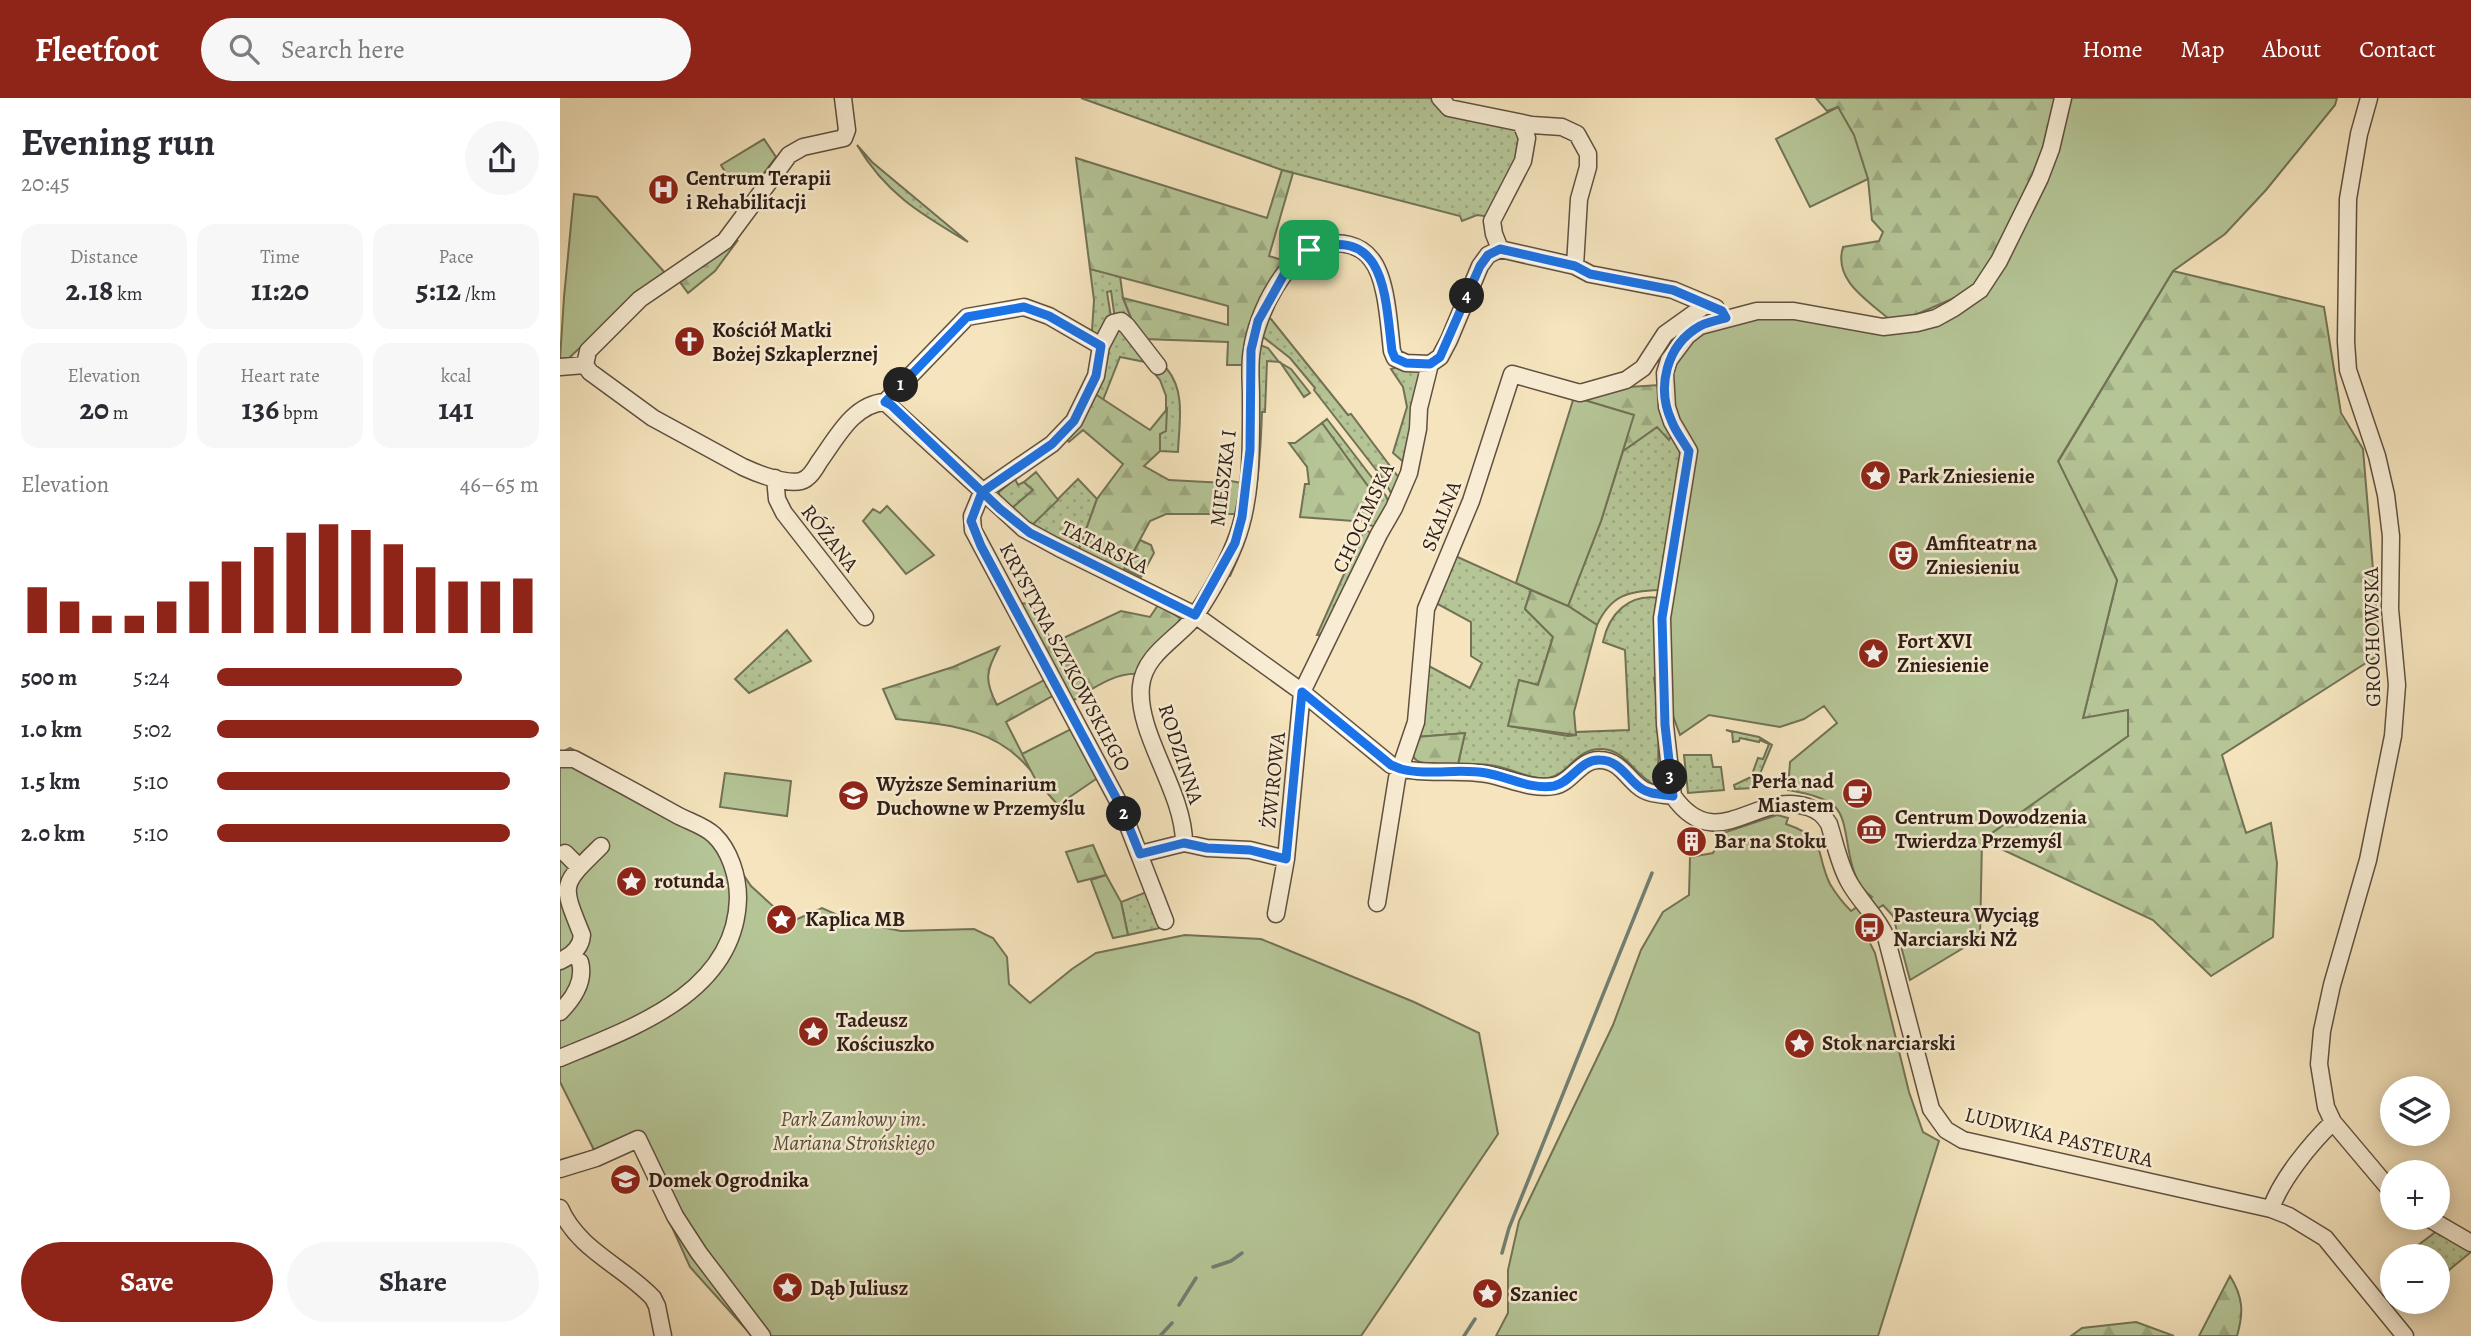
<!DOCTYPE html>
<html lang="en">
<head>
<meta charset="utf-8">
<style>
  :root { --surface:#fff; --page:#f7f7f7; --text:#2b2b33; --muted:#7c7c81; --accent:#8f2418 }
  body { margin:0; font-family:Alegreya,serif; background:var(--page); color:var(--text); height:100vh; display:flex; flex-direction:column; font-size:26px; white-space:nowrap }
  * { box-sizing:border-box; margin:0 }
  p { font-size:23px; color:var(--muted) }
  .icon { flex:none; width:38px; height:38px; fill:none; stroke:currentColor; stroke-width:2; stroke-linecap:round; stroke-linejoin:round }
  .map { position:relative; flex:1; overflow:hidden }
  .sheet { display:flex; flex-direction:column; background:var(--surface); width:560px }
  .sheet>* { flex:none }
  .fabs { position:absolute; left:1820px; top:978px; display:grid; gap:14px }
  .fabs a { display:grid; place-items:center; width:70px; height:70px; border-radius:50%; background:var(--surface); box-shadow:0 4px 18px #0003; font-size:35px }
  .pin { position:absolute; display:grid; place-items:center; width:60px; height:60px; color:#fff; margin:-30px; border-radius:14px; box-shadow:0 4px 10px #0006 }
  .km { position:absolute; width:35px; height:35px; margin:-18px; border-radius:50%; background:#222; color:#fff; font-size:19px; line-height:35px; text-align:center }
  .round { display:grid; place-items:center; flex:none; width:74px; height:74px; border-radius:37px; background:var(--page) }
  .headline { display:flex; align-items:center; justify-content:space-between; height:119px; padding:0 21px }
  h1 { font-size:38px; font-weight:700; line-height:52px }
  .stats { display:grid; grid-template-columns:repeat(3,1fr); gap:10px; height:119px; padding:7px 21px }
  .stats div { display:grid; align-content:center; border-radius:18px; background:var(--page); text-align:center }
  .stats b { font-size:30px; font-weight:700 }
  .stats small { font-size:19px; font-weight:400 }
  .stats p { font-size:19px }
  .chart { height:196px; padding:14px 21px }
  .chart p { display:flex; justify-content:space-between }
  .chart svg { width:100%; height:126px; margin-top:7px; stroke:var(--accent); stroke-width:6 }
  .primary-button { display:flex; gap:14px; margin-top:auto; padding:14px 21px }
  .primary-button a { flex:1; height:80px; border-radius:42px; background:var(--accent); color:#fff; font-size:28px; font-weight:700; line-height:80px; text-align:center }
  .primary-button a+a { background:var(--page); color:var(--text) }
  ul { padding:0 21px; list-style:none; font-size:23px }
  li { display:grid; grid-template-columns:112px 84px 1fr; align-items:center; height:52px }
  li i { height:18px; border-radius:9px; background:var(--accent) }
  header { display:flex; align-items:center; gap:42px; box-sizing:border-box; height:98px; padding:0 35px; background:var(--accent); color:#fff }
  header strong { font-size:33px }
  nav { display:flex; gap:38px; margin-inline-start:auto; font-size:24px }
  .search { width:490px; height:63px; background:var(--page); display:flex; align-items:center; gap:18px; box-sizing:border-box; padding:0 24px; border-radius:38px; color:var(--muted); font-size:26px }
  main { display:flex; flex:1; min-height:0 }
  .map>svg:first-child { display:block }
</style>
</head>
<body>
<header>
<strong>Fleetfoot</strong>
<div class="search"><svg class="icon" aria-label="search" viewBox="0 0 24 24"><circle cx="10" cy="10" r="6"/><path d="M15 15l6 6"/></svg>Search here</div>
<nav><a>Home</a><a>Map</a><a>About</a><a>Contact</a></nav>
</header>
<main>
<section class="sheet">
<div class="headline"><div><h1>Evening run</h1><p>20:45</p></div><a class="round"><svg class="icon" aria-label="share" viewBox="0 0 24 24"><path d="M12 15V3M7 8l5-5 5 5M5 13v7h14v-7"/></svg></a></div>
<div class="stats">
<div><p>Distance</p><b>2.18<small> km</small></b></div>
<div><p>Time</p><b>11:20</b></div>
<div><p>Pace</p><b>5:12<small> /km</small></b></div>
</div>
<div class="stats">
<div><p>Elevation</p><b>20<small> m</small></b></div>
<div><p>Heart rate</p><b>136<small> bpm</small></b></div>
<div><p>kcal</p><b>141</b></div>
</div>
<div class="chart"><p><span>Elevation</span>46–65 m</p>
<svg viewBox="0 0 160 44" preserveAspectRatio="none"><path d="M5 44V28M15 44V33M25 44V38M35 44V38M45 44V33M55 44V26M65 44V19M75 44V14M85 44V9M95 44V6M105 44V8M115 44V13M125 44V21M135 44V26M145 44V26M155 44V25"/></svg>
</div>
<ul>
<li><b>500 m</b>5:24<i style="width:76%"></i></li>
<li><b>1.0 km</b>5:02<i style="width:100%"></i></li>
<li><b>1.5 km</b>5:10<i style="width:91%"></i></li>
<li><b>2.0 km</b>5:10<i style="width:91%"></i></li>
</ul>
<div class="primary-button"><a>Save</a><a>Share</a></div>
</section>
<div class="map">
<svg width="1911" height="1238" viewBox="0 0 1911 1238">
  <defs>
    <pattern id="grass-dots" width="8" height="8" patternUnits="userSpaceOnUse" patternTransform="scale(1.75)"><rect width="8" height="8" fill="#b5c596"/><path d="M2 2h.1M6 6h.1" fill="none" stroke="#9ca981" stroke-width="1.8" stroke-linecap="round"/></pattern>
    <pattern id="forest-firs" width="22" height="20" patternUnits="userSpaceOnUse" patternTransform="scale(1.75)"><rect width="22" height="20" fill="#b5c596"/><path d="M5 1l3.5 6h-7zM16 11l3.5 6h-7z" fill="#9ca981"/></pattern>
  </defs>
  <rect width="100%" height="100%" fill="#f5e4bd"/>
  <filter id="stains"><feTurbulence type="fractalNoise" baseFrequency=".00286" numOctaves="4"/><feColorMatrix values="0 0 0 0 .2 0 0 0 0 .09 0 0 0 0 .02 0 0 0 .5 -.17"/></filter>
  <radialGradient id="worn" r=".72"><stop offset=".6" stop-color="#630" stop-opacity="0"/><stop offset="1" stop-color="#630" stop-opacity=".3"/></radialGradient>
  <path fill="url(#grass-dots)" stroke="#727256" stroke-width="2" d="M521,0H875L957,26L964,46L931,119L917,117L902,123L900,118L722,72Z
    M297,47L312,64L408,144C361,116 326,96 297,47Z
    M530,171L560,178L563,200L574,227L555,221L551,193L547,194L551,219L541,240L501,216L532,233L534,202Z
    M703,220L711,221L788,317L791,316L842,384L832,397L824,382L754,292L755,290L730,260L702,238Z
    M556,227L597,271H607C626,294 619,325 618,354L600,353V336L606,332V298L600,282L585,264L560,259L543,302L532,294Z
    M700,247L708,250L719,264L731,271L750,295L744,299L720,264L707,263L705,314H702C700,373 696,424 670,478L666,476L676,453L694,251Z
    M845,267L862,268L846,366L833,355L847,309L843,289L831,271Z
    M767,321L826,398L829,405L816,429L806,426L818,402L762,325Z
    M1097,329L1113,334L1119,349L1121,365L1100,492C1068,493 1051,497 1037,527L1008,508L1041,423L1063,353Z
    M455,381L458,387L464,384L473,392L451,411L439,399V394Z
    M518,381L537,401L518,454L471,428Z
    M804,431L811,435V438L766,537H757Z
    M580,442L591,447L594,455L581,479L565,471Z
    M893,457L971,492L965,511L993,539L978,587L960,583L949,628L1008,638L1016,637V634L1069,632L1065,552L1043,544C1049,516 1069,495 1099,500L1098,579L1094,580L1096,596H1099L1098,686L1095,687C1075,678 1067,653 1043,651C1016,649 1009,677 988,680C972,682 952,671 936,668C924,665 910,666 898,666L905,635L857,639L869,568L910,590L922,565L911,558V524L874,504Z
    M227,532L251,563L189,595L175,581Z
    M1166,632L1199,639L1212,647L1194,690L1175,691L1174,687L1191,679L1198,660L1203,661L1209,646L1200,642L1199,644L1180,640L1179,643L1173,644L1172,634Z
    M1124,657H1151L1153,669H1161L1164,692L1128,695Z
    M589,793L600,830L568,837L561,804Z
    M1878,1132L1911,1150V1154L1878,1181V1158H1844Z"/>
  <path fill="url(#forest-firs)" stroke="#727256" stroke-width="2" d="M1256,0H1496L1485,50L1434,162L1415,191L1355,217L1329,221C1307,202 1273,182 1283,149L1319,143L1323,134L1312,122L1308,81L1278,9L1267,13Z
    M516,60L707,120L722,72L733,75L709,158L725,163L689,267H667L668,244L584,241L574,227L563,200L668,227V208L530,171Z
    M178,142L155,173L128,195L117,180L144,166Z
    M1613,173L1764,209L1781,315L1803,351L1820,556L1662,657L1686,735L1711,725L1717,765L1713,839L1651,878L1593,822L1422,742L1568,638L1523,620L1557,482L1498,364Z
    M1099,287L1113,334L1109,342L1097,329L1063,353L1073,317L1014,299L1053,290Z
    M532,294L590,332L607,311L606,333L600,336V353L584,368L609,382L665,385V382L682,385L676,416H606L590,423L562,475L518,454L537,401L563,366L523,332L509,344L505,340Z
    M762,325L818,402L807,424L740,419L745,386H749L747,369L729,345H735Z
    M476,374L498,402L471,428L451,411L473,392L464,384Z
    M971,492L1008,508L1037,527L1014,614L1016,637L948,628L959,582L978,587L993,539L965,511Z
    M458,505L471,506L493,545L561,513L590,519L598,507L620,520L618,526L579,576C553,574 530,593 509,605Z
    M439,549C426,573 424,582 437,607L486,581L494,597L446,624L471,673C436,629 388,627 336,621L323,591L393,569Z
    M905,635L898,666C887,666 853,670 853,656C853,651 856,644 857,639Z
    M533,747L546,777L518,784L506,754Z
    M1670,1178C1683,1199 1684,1214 1677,1238H1639Z
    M1576,1224L1614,1238H1511L1522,1230Z"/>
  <path fill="#b5c596" stroke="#727256" stroke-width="2" d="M1503,0H1777L1775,7L1706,92L1665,136L1613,173L1498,363L1557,482L1523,620L1568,612V638L1422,742L1420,840L1350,882L1333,818L1323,807L1299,823L1315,855L1349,994L1363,1034L1379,1043L1318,1238H936L948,1215V1172L959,1123L1053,927L1081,852L1103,814L1129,797L1130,759L1153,755L1163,735L1217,717L1228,720L1226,726C1269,741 1254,753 1270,786C1276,796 1283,805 1291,813L1312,799C1281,777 1293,726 1275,709C1263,698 1243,695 1228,692L1230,664L1277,625L1264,608L1244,621L1220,629L1149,617L1120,637L1104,593L1102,548L1129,353L1104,292L1127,238L1197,213L1357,225L1420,192L1480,79Z
    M1278,9L1294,37L1308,81L1250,109L1216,41Z
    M204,41L216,59L195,87H173L161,67Z
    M14,96L37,99L106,176L46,225L9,260L0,261L4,199Z
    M1014,299L1074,317L1041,423L1008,508L956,485Z
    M327,408L374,457L346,476L303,423L313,411L320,415Z
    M513,630L539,679L498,707L481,688H479L462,656Z
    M10,650L150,727L191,788L216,811L228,816L233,823L262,810L291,823L341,833L414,831L433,840L447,859L449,886L470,905L512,871L536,855L625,837L701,841L854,904L919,935L938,1036L801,1238H192L130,1169L75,1047L39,1062L0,984V655Z
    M165,675L231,683L227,718L160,709Z
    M546,777L561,804L568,837L553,840L531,782Z"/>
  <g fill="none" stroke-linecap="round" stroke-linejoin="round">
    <path stroke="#707f73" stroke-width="3.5" d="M942,1155L949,1130L1092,775
      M653,1169L671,1163L682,1155
      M619,1207L636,1180
      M600,1238L612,1225
      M904,1238L915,1221"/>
    <defs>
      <path id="minor" d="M880,0L889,10L972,27L1002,29L1017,36L1028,56V69L1019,101L1015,168
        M1503,0L1491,51L1480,80L1439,163L1420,192L1394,210L1376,220L1357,225L1323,229L1234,213H1197L1140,228L1127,238L1109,262L1105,275L1107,309L1112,324L1129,353L1102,520L1105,627L1113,698C1157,760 1197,691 1248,709C1258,712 1264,717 1269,726C1275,745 1279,766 1289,784C1300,804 1317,818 1326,839L1371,1011L1386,1032L1403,1042L1711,1111L1729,1118L1765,1140L1845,1238
        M1809,0L1799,36L1788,101L1786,244L1788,272L1817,358L1826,397L1831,438L1830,511L1837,587L1833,638L1808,762L1772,887L1762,933L1759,966L1766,1009L1773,1024L1832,1094
        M940,151L1015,168L1030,176L1113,192L1156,210
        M940,151L934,136L932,123L963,63L967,40L961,25
        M25,267L30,274L93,320L183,369C196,375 226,387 241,383C249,381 255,371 259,364C276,341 293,306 325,304L464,431L499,450L635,517L742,594L831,667C861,679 895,670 926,676C949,680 971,692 994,688C1012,685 1020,661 1040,662C1058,662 1066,678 1078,688C1088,697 1101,696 1113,698
        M25,267L28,253L80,201L165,143L229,57L243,49L284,40L287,32L283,0
        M598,268L567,228L561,223L553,225L541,248L536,278L514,323L492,346L422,394L412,418L413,432L560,707L605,823
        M0,269L25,267
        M325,304L407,219L464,209L489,218L541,248
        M215,380L217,401L224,415L305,519
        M0,661H14C48,679 83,698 117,717C128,723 145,728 154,737C170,752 178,779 178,800C176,895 72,930 0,960
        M624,745C624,693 576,636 581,588C584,558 613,543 631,523C645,505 667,466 675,445C693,400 691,345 691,298C691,283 689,266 692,251C697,215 726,156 763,147C780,143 800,146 811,161C827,180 829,228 832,253L835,260L846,265L870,266
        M5,755L19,769
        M580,756L624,745L647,750L690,752L726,761
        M817,805L837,680L856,624L866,511L911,403L952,276L1020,295L1066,282L1083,270L1105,236L1147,206
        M716,816L726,761L742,594L819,436L834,410L849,375L858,331L859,310L870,266L880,259L889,242L920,168L928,157L940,151
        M0,863C11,858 21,850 22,837C1,785 0,788 41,748
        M0,914C13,901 25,883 20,864
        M0,1071L36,1060L78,1041L115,1118L139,1155L202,1238
        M0,1110C18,1152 63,1168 93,1200L97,1208L103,1238
        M1711,1111C1720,1083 1751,1045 1773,1024
        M1868,1120L1911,1145"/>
    </defs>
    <use href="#minor" stroke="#605040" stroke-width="19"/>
    <use href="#minor" stroke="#f8edd4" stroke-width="16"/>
  </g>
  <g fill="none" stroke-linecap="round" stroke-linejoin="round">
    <defs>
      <path id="route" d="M749,152L727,171L698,223L691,252L690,352L682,419L675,445L635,517L470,435L440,411L331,307L325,304L407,219L464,209L489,218L541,248L536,278L514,323L492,346L422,394L411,423L421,448L560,707L580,756L624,745L647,750L690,752L726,761L742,594L831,667L841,671C868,678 898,670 926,675C949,679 971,692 994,688C1012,684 1020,661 1040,662C1058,662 1066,678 1078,688C1088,697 1101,696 1113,698L1105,627L1102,520L1129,353C1123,343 1116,334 1112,324C1096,290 1106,247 1140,228C1148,224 1158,222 1166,220L1162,213L1113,192L1030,176L1015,168L940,151L928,157L920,168L880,259L870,266L846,265L835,260L832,253C825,198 826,126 749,152"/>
    </defs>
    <use href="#route" stroke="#fff" stroke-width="14"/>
    <use href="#route" stroke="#1a73e8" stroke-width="9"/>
  </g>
  <defs>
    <symbol id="hospital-disc" viewBox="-11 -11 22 22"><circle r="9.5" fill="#8f2418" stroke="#f8edd4"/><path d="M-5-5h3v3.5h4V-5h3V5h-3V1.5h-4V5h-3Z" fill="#fff"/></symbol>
    <symbol id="church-disc" viewBox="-11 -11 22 22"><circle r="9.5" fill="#8f2418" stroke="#f8edd4"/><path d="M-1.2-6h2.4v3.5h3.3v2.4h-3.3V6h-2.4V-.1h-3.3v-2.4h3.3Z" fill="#fff"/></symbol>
    <symbol id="sight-disc" viewBox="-11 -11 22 22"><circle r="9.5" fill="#8f2418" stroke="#f8edd4"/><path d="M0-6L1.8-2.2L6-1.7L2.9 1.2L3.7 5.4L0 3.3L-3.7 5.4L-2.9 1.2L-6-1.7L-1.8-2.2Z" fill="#fff"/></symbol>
    <symbol id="theatre-disc" viewBox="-11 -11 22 22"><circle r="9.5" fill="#8f2418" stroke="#f8edd4"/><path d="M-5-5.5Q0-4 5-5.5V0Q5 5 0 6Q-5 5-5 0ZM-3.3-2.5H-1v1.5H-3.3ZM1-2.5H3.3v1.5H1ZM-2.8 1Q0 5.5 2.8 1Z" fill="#fff"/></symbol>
    <symbol id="cafe-disc" viewBox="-11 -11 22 22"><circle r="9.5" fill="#8f2418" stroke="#f8edd4"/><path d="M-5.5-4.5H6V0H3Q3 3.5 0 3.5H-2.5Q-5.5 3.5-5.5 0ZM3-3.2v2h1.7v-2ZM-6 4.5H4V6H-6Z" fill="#fff"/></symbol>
    <symbol id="university-disc" viewBox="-11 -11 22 22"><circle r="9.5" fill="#8f2418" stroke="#f8edd4"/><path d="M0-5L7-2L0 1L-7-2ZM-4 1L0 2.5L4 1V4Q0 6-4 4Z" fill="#fff"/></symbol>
    <symbol id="museum-disc" viewBox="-11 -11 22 22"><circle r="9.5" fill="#8f2418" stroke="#f8edd4"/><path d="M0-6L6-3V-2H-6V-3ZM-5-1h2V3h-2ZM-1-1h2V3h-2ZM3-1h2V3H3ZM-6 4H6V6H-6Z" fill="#fff"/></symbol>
    <symbol id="building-disc" viewBox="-11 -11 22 22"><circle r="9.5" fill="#8f2418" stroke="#f8edd4"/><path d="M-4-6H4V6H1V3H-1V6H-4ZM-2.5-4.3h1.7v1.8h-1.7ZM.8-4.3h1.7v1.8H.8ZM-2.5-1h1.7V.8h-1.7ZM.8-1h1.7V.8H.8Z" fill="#fff"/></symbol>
    <symbol id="bus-disc" viewBox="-11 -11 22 22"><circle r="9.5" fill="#8f2418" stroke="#f8edd4"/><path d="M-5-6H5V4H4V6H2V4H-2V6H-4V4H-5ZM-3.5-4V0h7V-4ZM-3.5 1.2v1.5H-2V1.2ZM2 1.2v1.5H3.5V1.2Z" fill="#fff"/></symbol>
    <symbol id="school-disc" viewBox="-11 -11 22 22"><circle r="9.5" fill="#8f2418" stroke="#f8edd4"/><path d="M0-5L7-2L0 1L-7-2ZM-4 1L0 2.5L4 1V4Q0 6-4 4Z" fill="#fff"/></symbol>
  </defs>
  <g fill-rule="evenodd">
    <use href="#hospital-disc" x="86" y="74" width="35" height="35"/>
    <use href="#church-disc" x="112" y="226" width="35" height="35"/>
    <use href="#sight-disc" x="1298" y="360" width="35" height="35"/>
    <use href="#theatre-disc" x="1326" y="440" width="35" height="35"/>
    <use href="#sight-disc" x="1296" y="538" width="35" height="35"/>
    <use href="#cafe-disc" x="1280" y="678" width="35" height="35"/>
    <use href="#university-disc" x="276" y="680" width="35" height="35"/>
    <use href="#museum-disc" x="1294" y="714" width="35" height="35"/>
    <use href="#building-disc" x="1114" y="726" width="35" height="35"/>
    <use href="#sight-disc" x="54" y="766" width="35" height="35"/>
    <use href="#sight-disc" x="204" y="804" width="35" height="35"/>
    <use href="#bus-disc" x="1292" y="812" width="35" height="35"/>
    <use href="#sight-disc" x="236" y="916" width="35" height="35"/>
    <use href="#sight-disc" x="1222" y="928" width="35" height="35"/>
    <use href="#school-disc" x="48" y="1064" width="35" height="35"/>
    <use href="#sight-disc" x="210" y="1172" width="35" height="35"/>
    <use href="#sight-disc" x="910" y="1178" width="35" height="35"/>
  </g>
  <g text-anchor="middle" stroke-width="5" stroke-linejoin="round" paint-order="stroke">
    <g font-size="21" font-weight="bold" fill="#2e1e17" stroke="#f8edd4" text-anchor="start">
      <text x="126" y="87">Centrum Terapii<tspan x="126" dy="24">i Rehabilitacji</tspan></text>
      <text x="152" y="239">Kościół Matki<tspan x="152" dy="24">Bożej Szkaplerznej</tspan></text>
      <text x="1338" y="385">Park Zniesienie</text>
      <text x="1366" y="452">Amfiteatr na<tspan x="1366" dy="24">Zniesieniu</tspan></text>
      <text x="1337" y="550">Fort XVI<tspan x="1337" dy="24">Zniesienie</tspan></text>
      <text x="1274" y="690" text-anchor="end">Perła nad<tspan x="1274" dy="24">Miastem</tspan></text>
      <text x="316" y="693">Wyższe Seminarium<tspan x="316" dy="24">Duchowne w Przemyślu</tspan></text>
      <text x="1335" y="726">Centrum Dowodzenia<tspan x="1335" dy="24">Twierdza Przemyśl</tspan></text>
      <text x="1154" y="750">Bar na Stoku</text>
      <text x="94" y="790">rotunda</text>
      <text x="1333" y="824">Pasteura Wyciąg<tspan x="1333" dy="24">Narciarski NŻ</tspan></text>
      <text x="245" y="828">Kaplica MB</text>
      <text x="276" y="929">Tadeusz<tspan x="276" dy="24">Kościuszko</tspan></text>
      <text x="1262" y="952">Stok narciarski</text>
      <text x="88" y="1089">Domek Ogrodnika</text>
      <text x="250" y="1197">Dąb Juliusz</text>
      <text x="950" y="1203">Szaniec</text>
    </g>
    <g font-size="21" fill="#2e1e17" stroke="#f8edd4">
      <text transform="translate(663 380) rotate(-83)" y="7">MIESZKA I</text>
      <text transform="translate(881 418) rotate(-68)" y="7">SKALNA</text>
      <text transform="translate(803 420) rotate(-65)" y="7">CHOCIMSKA</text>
      <text transform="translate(270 440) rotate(52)" y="7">RÓŻANA</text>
      <text transform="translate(545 449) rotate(26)" y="7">TATARSKA</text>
      <text transform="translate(1812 539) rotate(-91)" y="7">GROCHOWSKA</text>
      <text transform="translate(505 559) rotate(62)" y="7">KRYSTYNA SZYKOWSKIEGO</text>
      <text transform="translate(621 656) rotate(72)" y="7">RODZINNA</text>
      <text transform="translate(713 682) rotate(-84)" y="7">ŻWIROWA</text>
      <text transform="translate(1499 1039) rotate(14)" y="7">LUDWIKA PASTEURA</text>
    </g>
    <g font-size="21" font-style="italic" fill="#56503d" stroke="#f8edd4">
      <text x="294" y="1028">Park Zamkowy im.<tspan x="294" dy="24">Mariana Strońskiego</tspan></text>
    </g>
  </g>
  <rect width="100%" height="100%" filter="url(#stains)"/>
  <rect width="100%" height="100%" fill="url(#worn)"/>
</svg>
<div class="fabs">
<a><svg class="icon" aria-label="layers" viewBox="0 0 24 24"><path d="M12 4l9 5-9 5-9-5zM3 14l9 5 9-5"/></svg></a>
<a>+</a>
<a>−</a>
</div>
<div class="pin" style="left:749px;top:152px;background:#1e9e55"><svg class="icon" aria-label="arrive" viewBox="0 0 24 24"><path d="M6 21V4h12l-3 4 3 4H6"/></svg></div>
<b class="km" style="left:341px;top:287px">1</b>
<b class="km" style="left:564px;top:716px">2</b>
<b class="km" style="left:1110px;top:679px">3</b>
<b class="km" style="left:907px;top:198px">4</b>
</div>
</main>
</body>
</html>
